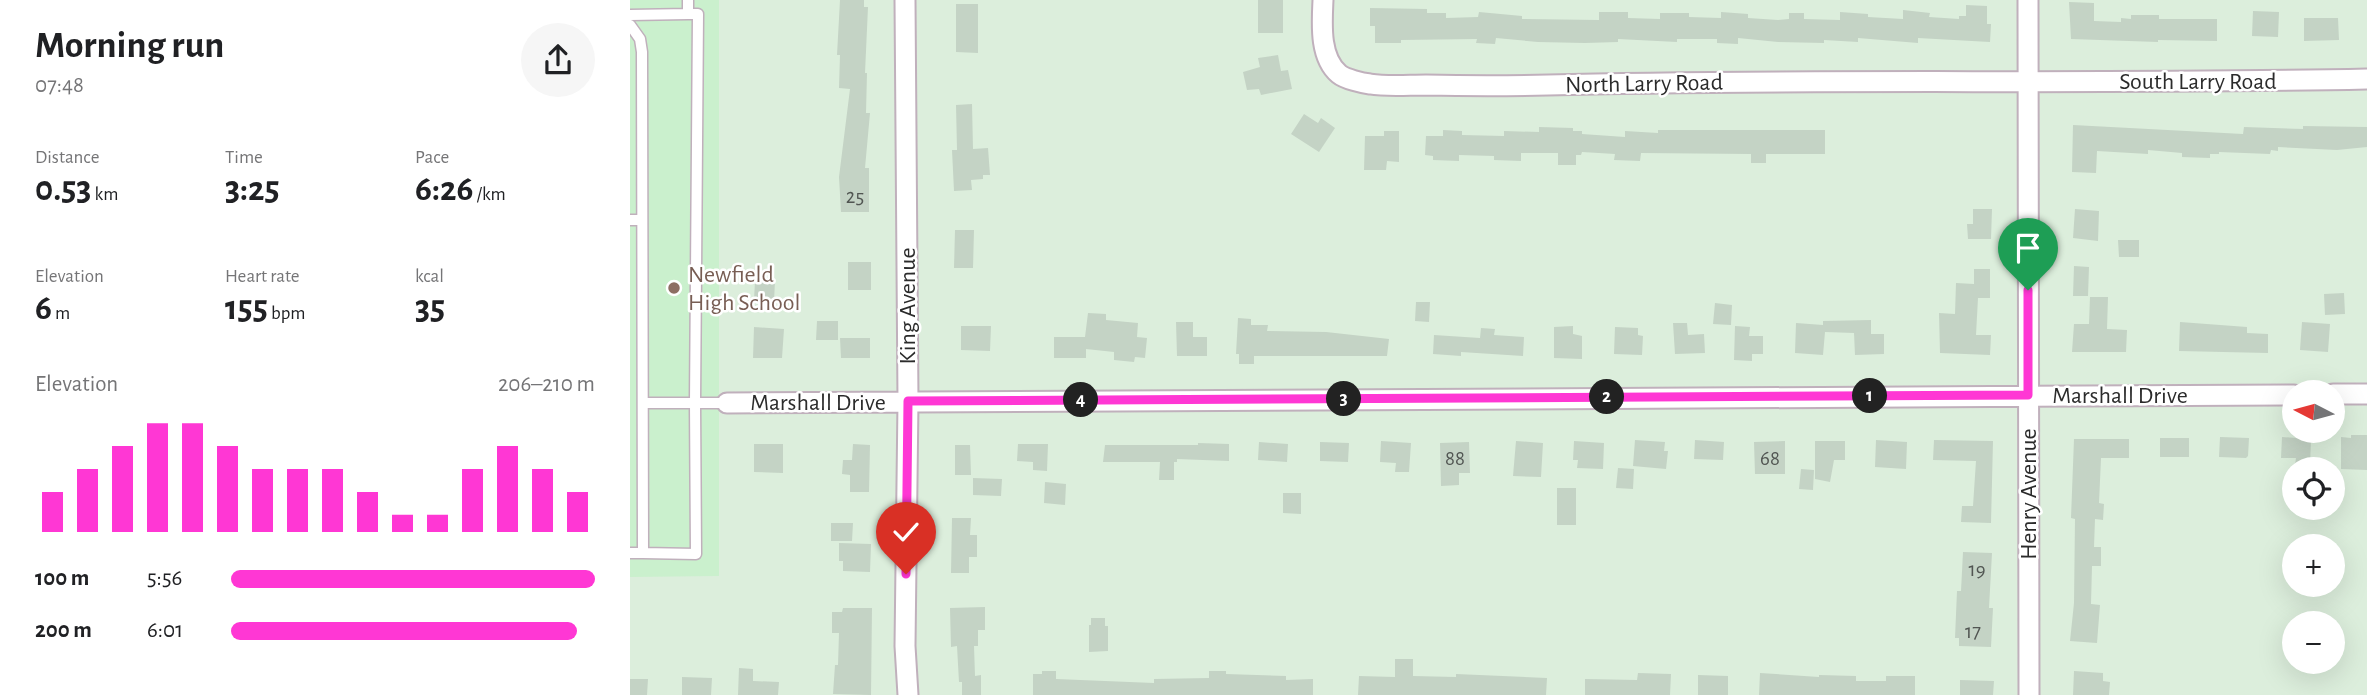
<!DOCTYPE html>
<html lang="en">
<head>
<meta charset="utf-8">
<style>
  :root { --surface:#fff; --page:#f6f6f6; --text:#202124; --muted:#757577; --accent:#ff37d4 }
  body { margin:0; font-family:"Alegreya Sans",sans-serif; background:var(--page); color:var(--text); height:100vh; display:flex; flex-direction:column; font-size:26px; white-space:nowrap }
  * { box-sizing:border-box; margin:0 }
  p { font-size:23px; color:var(--muted) }
  .icon { flex:none; width:38px; height:38px; fill:none; stroke:currentColor; stroke-width:2; stroke-linecap:round; stroke-linejoin:round }
  .map { position:relative; flex:1; overflow:hidden }
  .side { display:flex; flex-direction:column; background:var(--surface); width:630px }
  .side>* { flex:none }
  .needle { width:46px; rotate:276deg }
  .fabs { position:absolute; left:1652px; top:380px; display:grid; gap:14px }
  .fabs a { display:grid; place-items:center; width:63px; height:63px; border-radius:50%; background:var(--surface); box-shadow:0 7px 28px #0002; font-size:35px }
  .pin { position:absolute; display:grid; place-items:center; width:60px; height:60px; color:#fff; margin:-72px -30px; border-radius:50% 50% 50% 0; rotate:-45deg; box-shadow:0 0 7px #0007 }
  .pin .icon { rotate:45deg }
  .km { position:absolute; width:35px; height:35px; margin:-18px; border-radius:50%; background:#222; color:#fff; font-size:19px; line-height:35px; text-align:center }
  .round { display:grid; place-items:center; flex:none; width:74px; height:74px; border-radius:37px; background:var(--page) }
  .overview { display:flex; align-items:center; justify-content:space-between; height:119px; padding:0 35px }
  h1 { font-size:38px; font-weight:600; line-height:52px }
  .stats { display:grid; grid-template-columns:repeat(3,1fr); gap:10px; height:119px; padding:7px 35px }
  .stats div { display:grid; align-content:center }
  .stats b { font-size:35px; font-weight:600 }
  .stats small { font-size:19px; font-weight:400 }
  .stats p { font-size:19px }
  .chart { height:196px; padding:14px 35px }
  .chart p { display:flex; justify-content:space-between }
  .chart svg { width:100%; height:126px; margin-top:7px; stroke:var(--accent); stroke-width:6 }
  ul { padding:0 35px; list-style:none; font-size:23px }
  li { display:grid; grid-template-columns:112px 84px 1fr; align-items:center; height:52px }
  li i { height:18px; border-radius:9px; background:var(--accent) }
  main { display:flex; flex:1; min-height:0 }
  .map>svg:first-child { display:block }
</style>
</head>
<body>
<main>
<section class="side">
<div class="overview"><div><h1>Morning run</h1><p>07:48</p></div><a class="round"><svg class="icon" aria-label="share" viewBox="0 0 24 24"><path d="M12 15V3M7 8l5-5 5 5M5 13v7h14v-7"/></svg></a></div>
<div class="stats">
<div><p>Distance</p><b>0.53<small> km</small></b></div>
<div><p>Time</p><b>3:25</b></div>
<div><p>Pace</p><b>6:26<small> /km</small></b></div>
</div>
<div class="stats">
<div><p>Elevation</p><b>6<small> m</small></b></div>
<div><p>Heart rate</p><b>155<small> bpm</small></b></div>
<div><p>kcal</p><b>35</b></div>
</div>
<div class="chart"><p><span>Elevation</span>206–210 m</p>
<svg viewBox="0 0 160 44" preserveAspectRatio="none"><path d="M5 44V30M15 44V22M25 44V14M35 44V6M45 44V6M55 44V14M65 44V22M75 44V22M85 44V22M95 44V30M105 44V38M115 44V38M125 44V22M135 44V14M145 44V22M155 44V30"/></svg>
</div>
<ul>
<li><b>100 m</b>5:56<i style="width:100%"></i></li>
<li><b>200 m</b>6:01<i style="width:95%"></i></li>
</ul>
</section>
<div class="map">
<svg width="1737" height="695" viewBox="0 0 1737 695">
  <rect width="100%" height="100%" fill="#dceedc"/>
  <path fill="#caf0cd" d="M0,0H89V576L0,577Z"/>
  <path fill="#c4d3c5" d="M210,0H234V7H238L235,73H237L236,113H240L235,168H239V212H211L209,177L220,89L209,88L210,55H207Z
    M628,0H653V33H628Z
    M1439,2L1464,3V21L1491,22V18L1501,19V15H1529V19H1587V41L1528,40V42L1441,39Z
    M326,4H348V53L326,52Z
    M1336,5L1357,6V24H1361L1360,42L1288,38V43L1228,38V42L1194,40V43L1148,42L1108,38V44L1087,43V39H1047V42L988,39V42L955,43L908,42L866,38L865,44L846,43L847,39L771,40V43H745V26H740V8L797,9V13H816V18L848,17L849,12L892,16V19L969,20V12H998V18L1030,19V13H1059V17L1091,18V12L1118,14V18L1148,20L1159,19V13H1174V19L1210,20V12L1238,14V17L1273,19V10L1300,13L1299,17L1329,19V16H1336Z
    M1623,11L1649,12L1648,37L1622,36Z
    M1674,18H1708L1709,40L1674,41Z
    M648,55L651,71L658,70L662,89L631,95L629,89L617,90L613,72L630,67L628,58Z
    M342,104L343,149L358,148L360,175H353V179L341,180L342,190L324,191L322,150H327L326,105Z
    M674,114L688,123L691,118L705,128L689,152L661,134Z
    M1443,125L1613,134L1614,127L1673,129V126L1737,127V147L1707,150L1648,147V151L1641,150L1640,154L1589,152V154H1580V158L1552,157V153L1518,150V154L1467,151L1466,173L1442,172Z
    M909,127L943,128V131H952V134L995,137V131L1028,133V130H1195V154H1136V163H1121V154L1011,153L1010,161L984,160L985,154L952,152L951,155H946V165H928V153H891V161L864,160V156L829,155V161L803,160V156L795,155L796,136H813V130L832,131V135L874,136V131L909,132Z
    M754,131H769V162L757,161L756,170H734L735,136H754Z
    M1343,209H1362L1361,239H1338L1337,224H1343Z
    M1445,209L1469,211L1468,241L1443,238Z
    M325,230H344L343,268H324Z
    M1488,240H1509V257H1489Z
    M218,262H241V290H218Z
    M1444,266L1459,267L1458,296H1443Z
    M1344,269H1360V298H1348L1346,335H1361L1360,355L1310,353L1309,313L1325,314L1326,283L1344,284Z
    M125,281H145L144,301L124,300Z
    M1714,293L1715,314L1695,315L1694,294Z
    M1460,297H1478L1477,329L1497,330L1496,352H1442L1444,324H1459Z
    M786,302H800L799,322L785,321Z
    M1085,303L1102,305L1101,325L1083,324Z
    M458,313L476,314V320L508,323L507,337L517,338L515,358L505,357L504,362L484,360V352L456,349V358H424V337H455Z
    M608,318L621,319V325H638L637,331L696,332L759,339L757,356H624V364H609V354H606Z
    M1241,320V334H1254V354L1225,355L1224,333L1195,332L1193,355L1165,353L1166,323L1193,325V321Z
    M187,321H208V340H186Z
    M546,322H563V337H577V356H547Z
    M1550,322L1617,327V333L1638,334V353L1549,351Z
    M1672,322L1700,324L1698,352L1670,350Z
    M1043,323H1057L1058,335L1074,334L1075,353L1045,354Z
    M331,326H361L360,351L331,350Z
    M943,326V334L952,336V359L924,358V327Z
    M1105,326L1120,327L1119,336H1133V354H1122V361L1104,360Z
    M124,327L154,329L152,358H123Z
    M985,327L1008,328V335L1013,336L1012,355L984,354Z
    M851,328L865,329L864,335L894,337L893,356L831,352V356L803,354L804,335L850,338Z
    M210,338H240V358H211Z
    M1721,435H1737V470L1711,469V437L1721,438Z
    M1590,437L1619,438L1618,456L1616,458L1589,457Z
    M1652,437L1681,439L1680,466L1665,465L1666,458H1651Z
    M1530,438H1559V457H1530Z
    M1444,439H1499V458H1471L1469,503L1474,504L1473,520L1465,519L1464,547H1471V566H1462L1461,604L1470,605L1467,643L1440,641L1444,603L1445,519L1441,518Z
    M1005,440L1035,442L1034,451H1038L1036,469L1003,466Z
    M1065,440L1094,442L1093,460L1064,459Z
    M1246,440L1277,442L1276,469L1245,467Z
    M1304,440L1363,441L1361,523L1331,522L1332,506H1343L1346,461L1303,460Z
    M751,441L781,443L779,472H765L766,463L750,462Z
    M886,441L913,443L911,477L883,476Z
    M944,441L974,443L973,469L947,468L948,460H943Z
    M1155,441V474H1125L1124,442Z
    M1185,441H1215V460H1204L1200,482L1185,479Z
    M629,442L658,444L657,462L628,460Z
    M690,442L719,443L718,462L690,461Z
    M839,442L840,473H829V485L811,486L810,443Z
    M568,443L599,444V461L547,459V462H544V480H529L530,462H473L475,445H568Z
    M124,444H153V473L124,472Z
    M223,444L240,445L239,492H220V475L212,474L213,460H222Z
    M388,444H418L417,471L403,470V462L387,461Z
    M325,445H340L341,475H325Z
    M988,468L1004,469L1003,489L986,488Z
    M1171,469L1184,470L1183,490L1169,489Z
    M343,478L372,479L371,496L343,495Z
    M415,482L436,484L435,505L414,503Z
    M927,488H946V525H927Z
    M653,493H671V514L653,513Z
    M322,518H341L340,535H347V557H339V573H321Z
    M201,523H223L222,541H201Z
    M209,543L241,544L240,572L213,571V561H209Z
    M1333,552L1362,553L1359,608H1363L1361,647L1329,646V638H1325L1327,591H1331Z
    M355,607V630H348V646H344L345,676L351,675V695H332V682H329L327,646L321,647L320,608Z
    M213,608H242L241,695L203,694L205,665H208L209,633H202V612H212Z
    M461,618H475V626H478V651L459,652V625H461Z
    M765,659H783V676L826,677V674L917,678L916,695H728L729,676L765,677Z
    M109,668L123,669V681L149,682L148,695H108Z
    M412,671H426V679L524,683V679L579,678V671H596V674L656,676V680L683,679V695H403V674H412Z
    M1444,671L1473,673V681L1480,682L1479,695H1443Z
    M1008,673L1041,674L1040,695H955V679L1007,680Z
    M1130,673L1189,677V675L1226,676V681H1256V676H1285V695H1129Z
    M1068,675L1098,676V695H1068Z
    M52,677L82,678L81,695H52Z
    M0,679H18L17,695H0Z
    M1330,680L1364,681L1363,695H1330Z"/>
  <g fill="none" stroke-linecap="round" stroke-linejoin="round">
    <defs>
      <path id="lane" d="M0,15L58,14
        M0,25L10,39L12,52L13,553L66,554L65,403H97
        M0,220H12
        M13,403H65L68,14H58V0
        M0,553H13"/>
      <path id="street" d="M275,0L278,401L275,646L278,695
        M693,0C692,23 689,57 709,74C715,79 732,83 740,84C758,87 778,85 796,85C837,86 878,86 918,85C1191,78 1464,85 1737,79
        M1398,0L1399,695
        M1703,394H1737
        M97,403L1664,395"/>
    </defs>
    <use href="#lane" stroke="#c0b0bc" stroke-width="13"/>
    <use href="#street" stroke="#c0b0bc" stroke-width="23"/>
    <use href="#lane" stroke="#fff" stroke-width="10"/>
    <use href="#street" stroke="#fff" stroke-width="19"/>
  </g>
  <g fill="none" stroke-linecap="round" stroke-linejoin="round">
    <defs>
      <path id="route" d="M276,574L278,401L1398,395V290"/>
    </defs>
    <use href="#route" stroke="#fff" stroke-width="14"/>
    <use href="#route" stroke="#ff37d4" stroke-width="9"/>
  </g>
  <circle fill="#8d6e63" stroke="#fff" stroke-width="2.5" cx="44" cy="288" r="7"/>
  <g text-anchor="middle" stroke-width="5" stroke-linejoin="round" paint-order="stroke">
    <g font-size="21" fill="#515552">
      <text x="225" y="203">25</text>
      <text x="825" y="465">88</text>
      <text x="1140" y="465">68</text>
      <text x="1347" y="576">19</text>
      <text x="1343" y="638">17</text>
    </g>
    <g font-size="24" fill="#2b2b2b" stroke="#fff">
      <text x="1568" y="89">South Larry Road</text>
      <text transform="translate(1014 83) rotate(-1)" y="8">North Larry Road</text>
      <text transform="translate(277 306) rotate(-90)" y="8">King Avenue</text>
      <text x="1490" y="403">Marshall Drive</text>
      <text x="188" y="410">Marshall Drive</text>
      <text transform="translate(1398 494) rotate(-90)" y="8">Henry Avenue</text>
    </g>
    <g font-size="24" fill="#785e54" stroke="#fff" text-anchor="start">
      <text x="58" y="282">Newfield<tspan x="58" dy="28">High School</tspan></text>
    </g>
  </g>
</svg>
<div class="fabs">
<a><svg class="needle" viewBox="-14 -14 28 28"><path d="M0-13l5 13h-10z" fill="#e53935"/><path d="M0 13l5-13h-10z" fill="#757577"/></svg></a>
<a><svg class="icon" aria-label="locate" viewBox="0 0 24 24"><circle cx="12" cy="12" r="6"/><path d="M12 2v4M12 18v4M2 12h4M18 12h4"/></svg></a>
<a>+</a>
<a>−</a>
</div>
<div class="pin" style="left:1398px;top:290px;background:#1e9e55"><svg class="icon" aria-label="arrive" viewBox="0 0 24 24"><path d="M6 21V4h12l-3 4 3 4H6"/></svg></div>
<div class="pin" style="left:276px;top:574px;background:#d93025"><svg class="icon" aria-label="check" viewBox="0 0 24 24"><path d="M5 12l5 5 9-10"/></svg></div>
<b class="km" style="left:1240px;top:396px">1</b>
<b class="km" style="left:977px;top:397px">2</b>
<b class="km" style="left:714px;top:399px">3</b>
<b class="km" style="left:451px;top:400px">4</b>
</div>
</main>
</body>
</html>
